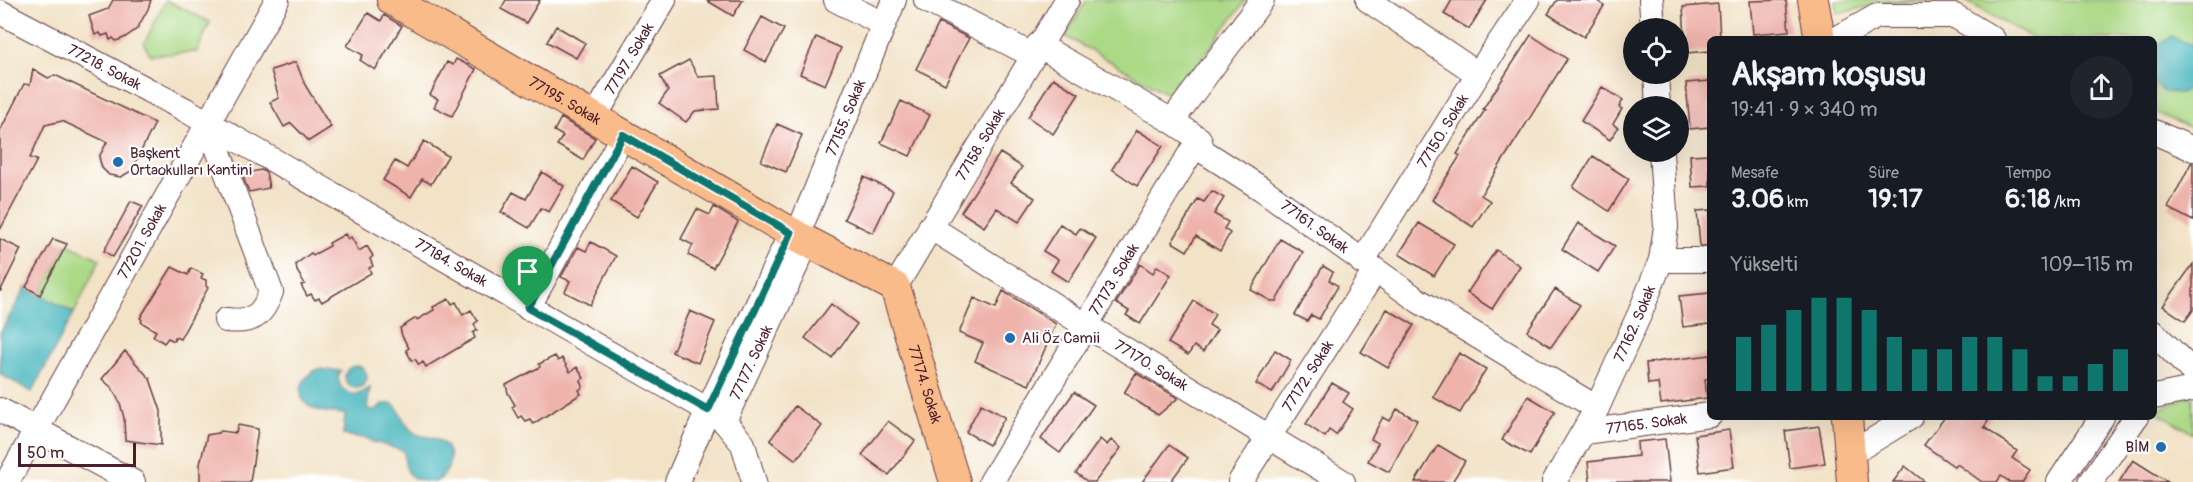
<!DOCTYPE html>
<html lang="tr">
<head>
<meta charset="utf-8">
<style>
  :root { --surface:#171b24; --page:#20242c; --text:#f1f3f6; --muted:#9ea1a6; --accent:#0f766e }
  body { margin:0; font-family:Pangolin,sans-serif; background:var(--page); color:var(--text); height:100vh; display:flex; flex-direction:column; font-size:22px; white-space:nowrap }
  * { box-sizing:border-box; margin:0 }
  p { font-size:20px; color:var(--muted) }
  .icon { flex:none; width:33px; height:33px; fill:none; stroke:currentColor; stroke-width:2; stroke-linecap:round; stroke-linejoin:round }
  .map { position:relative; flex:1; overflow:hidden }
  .side { position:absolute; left:1707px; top:36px; width:450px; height:384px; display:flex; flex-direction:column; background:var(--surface); border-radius:9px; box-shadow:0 6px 24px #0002 }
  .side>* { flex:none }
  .controls { position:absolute; left:1623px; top:18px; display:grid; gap:12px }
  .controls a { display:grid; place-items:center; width:66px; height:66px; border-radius:50%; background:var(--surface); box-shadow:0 6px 24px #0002; font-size:30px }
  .scale { position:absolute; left:18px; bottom:15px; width:118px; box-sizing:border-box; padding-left:6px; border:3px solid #4a1f2b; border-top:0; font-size:16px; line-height:21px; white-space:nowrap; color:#4a1f2b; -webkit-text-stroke:4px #fff; paint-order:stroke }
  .pin { position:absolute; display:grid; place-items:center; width:51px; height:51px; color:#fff; margin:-62px -26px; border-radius:50% 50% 50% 0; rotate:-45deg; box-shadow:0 0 6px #0007 }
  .pin .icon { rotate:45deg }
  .round { display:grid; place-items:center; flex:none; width:63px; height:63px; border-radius:32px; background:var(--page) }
  .head { display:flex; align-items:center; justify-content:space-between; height:102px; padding:0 24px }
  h1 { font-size:33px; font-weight:800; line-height:45px }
  .figures { display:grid; grid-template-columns:repeat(3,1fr); gap:9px; height:102px; padding:6px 24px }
  .figures div { display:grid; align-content:center }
  .figures b { font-size:26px; font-weight:800 }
  .figures small { font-size:16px; font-weight:400 }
  .figures p { font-size:16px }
  .chart { height:168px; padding:12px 24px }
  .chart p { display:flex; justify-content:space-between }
  .chart svg { width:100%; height:108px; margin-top:6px; stroke:var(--accent); stroke-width:6 }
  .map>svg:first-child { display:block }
</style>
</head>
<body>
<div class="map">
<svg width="2193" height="482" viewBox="0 0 2193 482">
  <rect width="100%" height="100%" fill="#fff"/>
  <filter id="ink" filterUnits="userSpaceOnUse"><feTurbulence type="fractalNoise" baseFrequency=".0167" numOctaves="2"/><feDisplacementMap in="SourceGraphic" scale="12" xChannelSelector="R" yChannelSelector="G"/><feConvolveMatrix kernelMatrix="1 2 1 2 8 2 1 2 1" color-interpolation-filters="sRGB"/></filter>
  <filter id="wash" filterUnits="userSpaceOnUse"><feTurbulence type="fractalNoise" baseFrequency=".008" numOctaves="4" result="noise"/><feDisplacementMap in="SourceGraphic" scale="24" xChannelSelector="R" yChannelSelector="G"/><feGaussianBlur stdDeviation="1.35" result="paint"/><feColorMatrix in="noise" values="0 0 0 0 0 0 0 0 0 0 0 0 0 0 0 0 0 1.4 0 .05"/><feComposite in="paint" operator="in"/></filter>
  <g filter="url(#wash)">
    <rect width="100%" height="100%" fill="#f2e2c6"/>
    <path fill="#abd986" stroke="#7a7c58" stroke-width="1.5" d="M166,0L210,22L197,52L150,55L144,44Z
      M1087,0H1246L1173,97L1065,36Z
      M1836,0H1952L1881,3L1837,14Z
      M1964,0H2193V129L2154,112V39H2034Z
      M67,244L100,259L74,313L40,295Z
      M2191,395L2193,396V433L2155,411Z"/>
    <path fill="#48b7be" stroke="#496b74" stroke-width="1.5" d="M2172,37L2193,45V85L2181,93L2164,92L2154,82V47Z
      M26,287L74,313L32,392L0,374V333Z
      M345 377a11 11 0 1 1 22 0a11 11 0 1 1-22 0Z
      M318,369L341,371L338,376C339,394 357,400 370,387L367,409L375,410L383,404H393C403,412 401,421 412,431C420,438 429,435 438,440C457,450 451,473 435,482C411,482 404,475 404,451L370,441V439L343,435L345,414C335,413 324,413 315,409C293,401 299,377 318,369Z"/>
    <g id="blocks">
      <path fill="#eeb3ab" d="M113,0H151L148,9L137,29L124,38L116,41L113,38L110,40L108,34L102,36L100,33L95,35L89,16L108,9Z
        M506,0H540L526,23L501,9Z
        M706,0H743L733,16Z
        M1452,0H1487L1469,29L1444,14Z
        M1557,0H1596L1604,6L1584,37L1548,14Z
        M1786,0L1789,31L1753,34L1750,1Z
        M1718,4L1720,39H1710V51L1686,53L1683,7Z
        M368,13L381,21L384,15L402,26L375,70L360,60L363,55L347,46Z
        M762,17L784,29L766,62L744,50Z
        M939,23L969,38L945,84L916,69Z
        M556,26L585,43L576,58L547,42Z
        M1531,35L1567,59L1481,195L1490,201L1473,227L1432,200L1460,156L1457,154L1485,110L1483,109Z
        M816,37L841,48L825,85L800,74Z
        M456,59L476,69L452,116L434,107L438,99L430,95L447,62L453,65Z
        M689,60L698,77L717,76L719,109L695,111L686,122L659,103L668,91L660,76Z
        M296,62L305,85L331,127L309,141L291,123L284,127L270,102L279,98L271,70Z
        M33,69L48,78L55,75L155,123L131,171L121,177L109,175L102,168L99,157L107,142L62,121L45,125L30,158L37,160L0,230V131L24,84L30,85Z
        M1053,78L1079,94L1053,134L1028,117Z
        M1710,81V127L1690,129L1686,83Z
        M1602,87L1623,100L1619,107L1622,109L1613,124L1618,128L1610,140L1581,121Z
        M901,101L930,115L910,156L881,143Z
        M561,118L595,138L583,160L557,145L563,136L554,131Z
        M777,124L802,135L786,172L761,161Z
        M1137,130L1163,146L1137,186L1112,169Z
        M424,141L448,156L431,184L422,179L411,197L383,180L395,161L407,168Z
        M1000,153L1022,167L1011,183L1035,198L1019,222L997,208L984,227L961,212Z
        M1710,154V186L1692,187L1690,155Z
        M1593,156L1629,179L1609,211L1573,187Z
        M2191,163H2193V221L2168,208Z
        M632,166L658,182L637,217L611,201Z
        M261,170L266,172L269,188L249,192L242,174Z
        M542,172L564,186L549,212L541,208L529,228L501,212L513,192L526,199Z
        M864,177L893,191L873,233L844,219Z
        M1212,191L1224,198L1214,214L1228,222L1224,229L1230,233L1220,251L1196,236L1187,251L1172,242L1198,199L1204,202Z
        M131,201L143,206L113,257L104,251Z
        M714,207L738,222L713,268L688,255L693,245L681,239L697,209L710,215Z
        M1710,210V246H1700L1697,211Z
        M1419,223L1454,244L1434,276L1399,254Z
        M1578,223L1615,246L1598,272L1562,249Z
        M1060,224L1076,234L1080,228L1096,238L1068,282L1051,271L1058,260L1043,251Z
        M345,234L348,239L351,237L359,251L367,246L373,256L370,259L373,266L369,268L371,273L322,302L319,298L315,300L311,294L307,296L301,285L305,284L297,271L296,264L311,253L313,255L330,246L329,243Z
        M0,239L21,249L0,292Z
        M53,239L67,244L40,295L26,287Z
        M1280,239L1303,252L1276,301H1271L1251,290Z
        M591,242L616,256L590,305L565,292L570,281L561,277L578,247L586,251Z
        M1496,250L1520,266L1492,309L1467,293Z
        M1140,264L1153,273L1157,266L1171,275L1140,324L1126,315L1129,311L1116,303Z
        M2193,264V310L2185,321L2163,306Z
        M1323,266L1333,272L1329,280L1338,286L1319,319L1311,315L1307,321L1295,315Z
        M172,267L188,275L191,268L203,274L201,278L206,280V286L208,288L180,339L175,337L174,341L168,338L164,343L153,336L156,331L141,322L142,320L140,318Z
        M1555,289L1580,305L1551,347L1527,331Z
        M1003,291L1056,324L1029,385L975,361L983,343L959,333L974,298L996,308Z
        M1710,293V324L1683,327L1679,296Z
        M449,299L452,304L456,302L463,315L471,310L478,321L474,324L477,330L473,333L475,338L426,367L423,362L419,365L415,359L412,361L406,350L409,348L402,336L400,328L416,318L417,320L434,310L433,307Z
        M1194,301L1215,314L1209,325L1217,330L1203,352L1194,346L1188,355L1168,343Z
        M831,304L857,324L832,358L805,338Z
        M1387,309L1414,325L1388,368L1361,352Z
        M690,311L715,322L698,363L672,352Z
        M1275,350L1291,360L1272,393L1256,384Z
        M125,351L150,379L161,411V445L125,440L124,418L120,403L112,388L102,379Z
        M1459,353L1486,369L1460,413L1433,397Z
        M1710,355V378L1705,379L1707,398L1661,404L1658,383L1648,384L1646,363Z
        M555,356L558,361L562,358L570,372L577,367L584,378L581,380L583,387L579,390L581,394L533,424L530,419L525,421L521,416L518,418L512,407L515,405L508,393L506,385L540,367L539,364Z
        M1136,373L1178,398L1158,415L1124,393Z
        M1332,383L1349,393L1343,402L1353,409L1336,435L1329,430L1325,437L1306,424Z
        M1074,392L1094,405L1060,453L1041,439Z
        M1528,396L1555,412L1530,455L1502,440Z
        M981,404L1005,417L989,445L966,432Z
        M795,406L822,426L796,460L770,440Z
        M1397,409L1417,420L1389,472L1368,461L1378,443L1371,439L1383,417L1390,421Z
        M1945,417H1991L1984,427L2017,451L2012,458L2030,470L2022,482H2010L2001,476L1997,482H1982L1957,464L1955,467L1924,445Z
        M888,421L915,441L889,475L862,455Z
        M238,425L258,429L250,482H200V464L207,435L218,433L221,431L236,433Z
        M1819,426L1825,463L1790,468L1785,431Z
        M1729,430L1734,467L1700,472L1695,435Z
        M1100,439L1107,445L1111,440L1121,448L1095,482H1088L1076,473Z
        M1665,439L1670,482H1590L1588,462L1638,456L1637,442Z
        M1169,445L1188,458L1170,482H1142Z
        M1438,445L1465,461L1452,482H1415Z
        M2133,460L2168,482H2119Z
        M1905,466L1925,482H1893Z"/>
    </g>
  </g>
  <g filter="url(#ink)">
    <use href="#blocks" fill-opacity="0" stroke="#633c42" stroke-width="1.5"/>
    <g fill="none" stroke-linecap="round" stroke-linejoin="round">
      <defs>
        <g id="minor">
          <path d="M836,0L883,24"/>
          <path d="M926,0L1032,55"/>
          <path d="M1368,0L1478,74"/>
          <path d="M1651,0L1653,28"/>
          <path id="s1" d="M0,12L184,109L708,410L724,421"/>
          <path d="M1836,39L1877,16H1955L1993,39"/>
          <path id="s2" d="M1038,45L1172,121L1199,139L1203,151L1262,189L1419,301L1597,408"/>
          <path d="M1656,74L1658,106"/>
          <path id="s3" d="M594,118L664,0"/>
          <path d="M1172,121L1262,0"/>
          <path d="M208,123L271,292C262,316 253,323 226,320"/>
          <path d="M2154,132L2193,149"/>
          <path id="s4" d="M930,227L1085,325L1343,482"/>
          <path id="s5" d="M797,236L894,0"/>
          <path d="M1661,260H1710"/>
          <path id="s6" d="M1362,262L1478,74L1528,0"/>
          <path id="s7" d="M895,287L1067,0"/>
          <path d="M528,308L623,135"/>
          <path d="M2154,333L2193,372"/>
          <path d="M2154,397L2193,389"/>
          <path d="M0,410L133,482"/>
          <path id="s8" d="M1584,432L1710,415"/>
          <path d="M1850,454L1911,417"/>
          <path id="s9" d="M7,482L277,0"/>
          <path d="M677,482L708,410L791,233"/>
          <path id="s10" d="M754,482L743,444L724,421L807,242"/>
          <path id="s11" d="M991,482L1199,139"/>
          <path id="s12" d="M1240,482L1375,271"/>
          <path id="s13" d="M1554,482L1597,408L1640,313L1661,260L1666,227L1661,152"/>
          <path d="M2059,482L2102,417"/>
          <path d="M2091,482L2136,417"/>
        </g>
        <g id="major">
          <path id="s14" d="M392,0L797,236L895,287L955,482"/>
          <path d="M1813,0L1820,39"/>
          <path d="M1847,417L1852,482"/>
        </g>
      </defs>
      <use href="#minor" stroke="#633c42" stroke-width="26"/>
      <use href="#major" stroke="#633c42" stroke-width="32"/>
      <use href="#minor" stroke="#fff" stroke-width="24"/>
      <use href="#major" stroke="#fabb8b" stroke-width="30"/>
    </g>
  </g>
  <g fill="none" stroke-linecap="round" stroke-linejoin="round" filter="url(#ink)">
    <defs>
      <path id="route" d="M623,135L791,233L708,410L528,308Z"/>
    </defs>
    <use href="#route" stroke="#fff" stroke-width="12"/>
    <use href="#route" stroke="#0f766e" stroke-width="8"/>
  </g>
  <g fill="#1f6fb2" stroke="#fff" stroke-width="2">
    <circle cx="118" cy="162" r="6"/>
    <circle cx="1010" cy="338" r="6"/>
    <circle cx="2161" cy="447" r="6"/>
  </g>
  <g text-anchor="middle" stroke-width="4.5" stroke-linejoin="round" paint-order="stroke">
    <g font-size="15" fill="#4a1f2b" stroke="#fff">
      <text dy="5" stroke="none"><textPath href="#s3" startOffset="69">77197. Sokak</textPath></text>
      <text dy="5" stroke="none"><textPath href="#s1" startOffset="118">77218. Sokak</textPath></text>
      <text dy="5" stroke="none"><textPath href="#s14" startOffset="200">77195. Sokak</textPath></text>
      <text dy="5" stroke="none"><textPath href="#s5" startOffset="128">77155. Sokak</textPath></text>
      <text dy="5" stroke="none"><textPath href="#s6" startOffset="154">77150. Sokak</textPath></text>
      <text dy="5" stroke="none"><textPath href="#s7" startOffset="166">77158. Sokak</textPath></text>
      <text dy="5" stroke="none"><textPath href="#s2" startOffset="334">77161. Sokak</textPath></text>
      <text dy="5" stroke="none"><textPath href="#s9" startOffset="276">77201. Sokak</textPath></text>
      <text dy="5" stroke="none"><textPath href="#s1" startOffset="516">77184. Sokak</textPath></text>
      <text dy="5" stroke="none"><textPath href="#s11" startOffset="237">77173. Sokak</textPath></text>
      <text dy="5" stroke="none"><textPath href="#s13" startOffset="178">77162. Sokak</textPath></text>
      <text dy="5" stroke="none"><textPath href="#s10" startOffset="134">77177. Sokak</textPath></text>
      <text dy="5" stroke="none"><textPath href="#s4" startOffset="261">77170. Sokak</textPath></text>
      <text dy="5" stroke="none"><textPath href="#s12" startOffset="126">77172. Sokak</textPath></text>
      <text dy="5" stroke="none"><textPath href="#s14" startOffset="681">77174. Sokak</textPath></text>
      <text dy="5" stroke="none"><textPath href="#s8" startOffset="63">77165. Sokak</textPath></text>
    </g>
    <g font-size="15" fill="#4a1f2b" stroke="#fff" text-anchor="start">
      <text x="130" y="158">Başkent<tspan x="130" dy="17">Ortaokulları Kantini</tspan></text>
      <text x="1022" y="343">Ali Öz Camii</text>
      <text x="2149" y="452" text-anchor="end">BİM</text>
    </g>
  </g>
</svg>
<div class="controls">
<a><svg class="icon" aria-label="locate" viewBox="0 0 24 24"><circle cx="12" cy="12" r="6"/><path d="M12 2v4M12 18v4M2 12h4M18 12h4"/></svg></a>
<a><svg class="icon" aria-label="layers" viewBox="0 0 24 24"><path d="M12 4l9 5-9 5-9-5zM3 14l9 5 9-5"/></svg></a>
</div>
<div class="scale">50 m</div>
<div class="pin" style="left:528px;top:308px;background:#1e9e55"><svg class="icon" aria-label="arrive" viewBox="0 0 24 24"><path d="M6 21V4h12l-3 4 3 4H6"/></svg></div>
<section class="side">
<div class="head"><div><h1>Akşam koşusu</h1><p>19:41 · 9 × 340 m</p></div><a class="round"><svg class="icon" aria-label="share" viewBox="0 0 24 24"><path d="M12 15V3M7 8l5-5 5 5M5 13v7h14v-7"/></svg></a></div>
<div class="figures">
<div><p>Mesafe</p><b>3.06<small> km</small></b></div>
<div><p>Süre</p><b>19:17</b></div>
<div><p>Tempo</p><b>6:18<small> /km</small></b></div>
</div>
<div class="chart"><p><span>Yükselti</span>109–115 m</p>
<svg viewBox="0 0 160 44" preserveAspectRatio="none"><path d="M5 44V22M15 44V17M25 44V11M35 44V6M45 44V6M55 44V11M65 44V22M75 44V27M85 44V27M95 44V22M105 44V22M115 44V27M125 44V38M135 44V38M145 44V33M155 44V27"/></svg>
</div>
</section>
</div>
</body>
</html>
